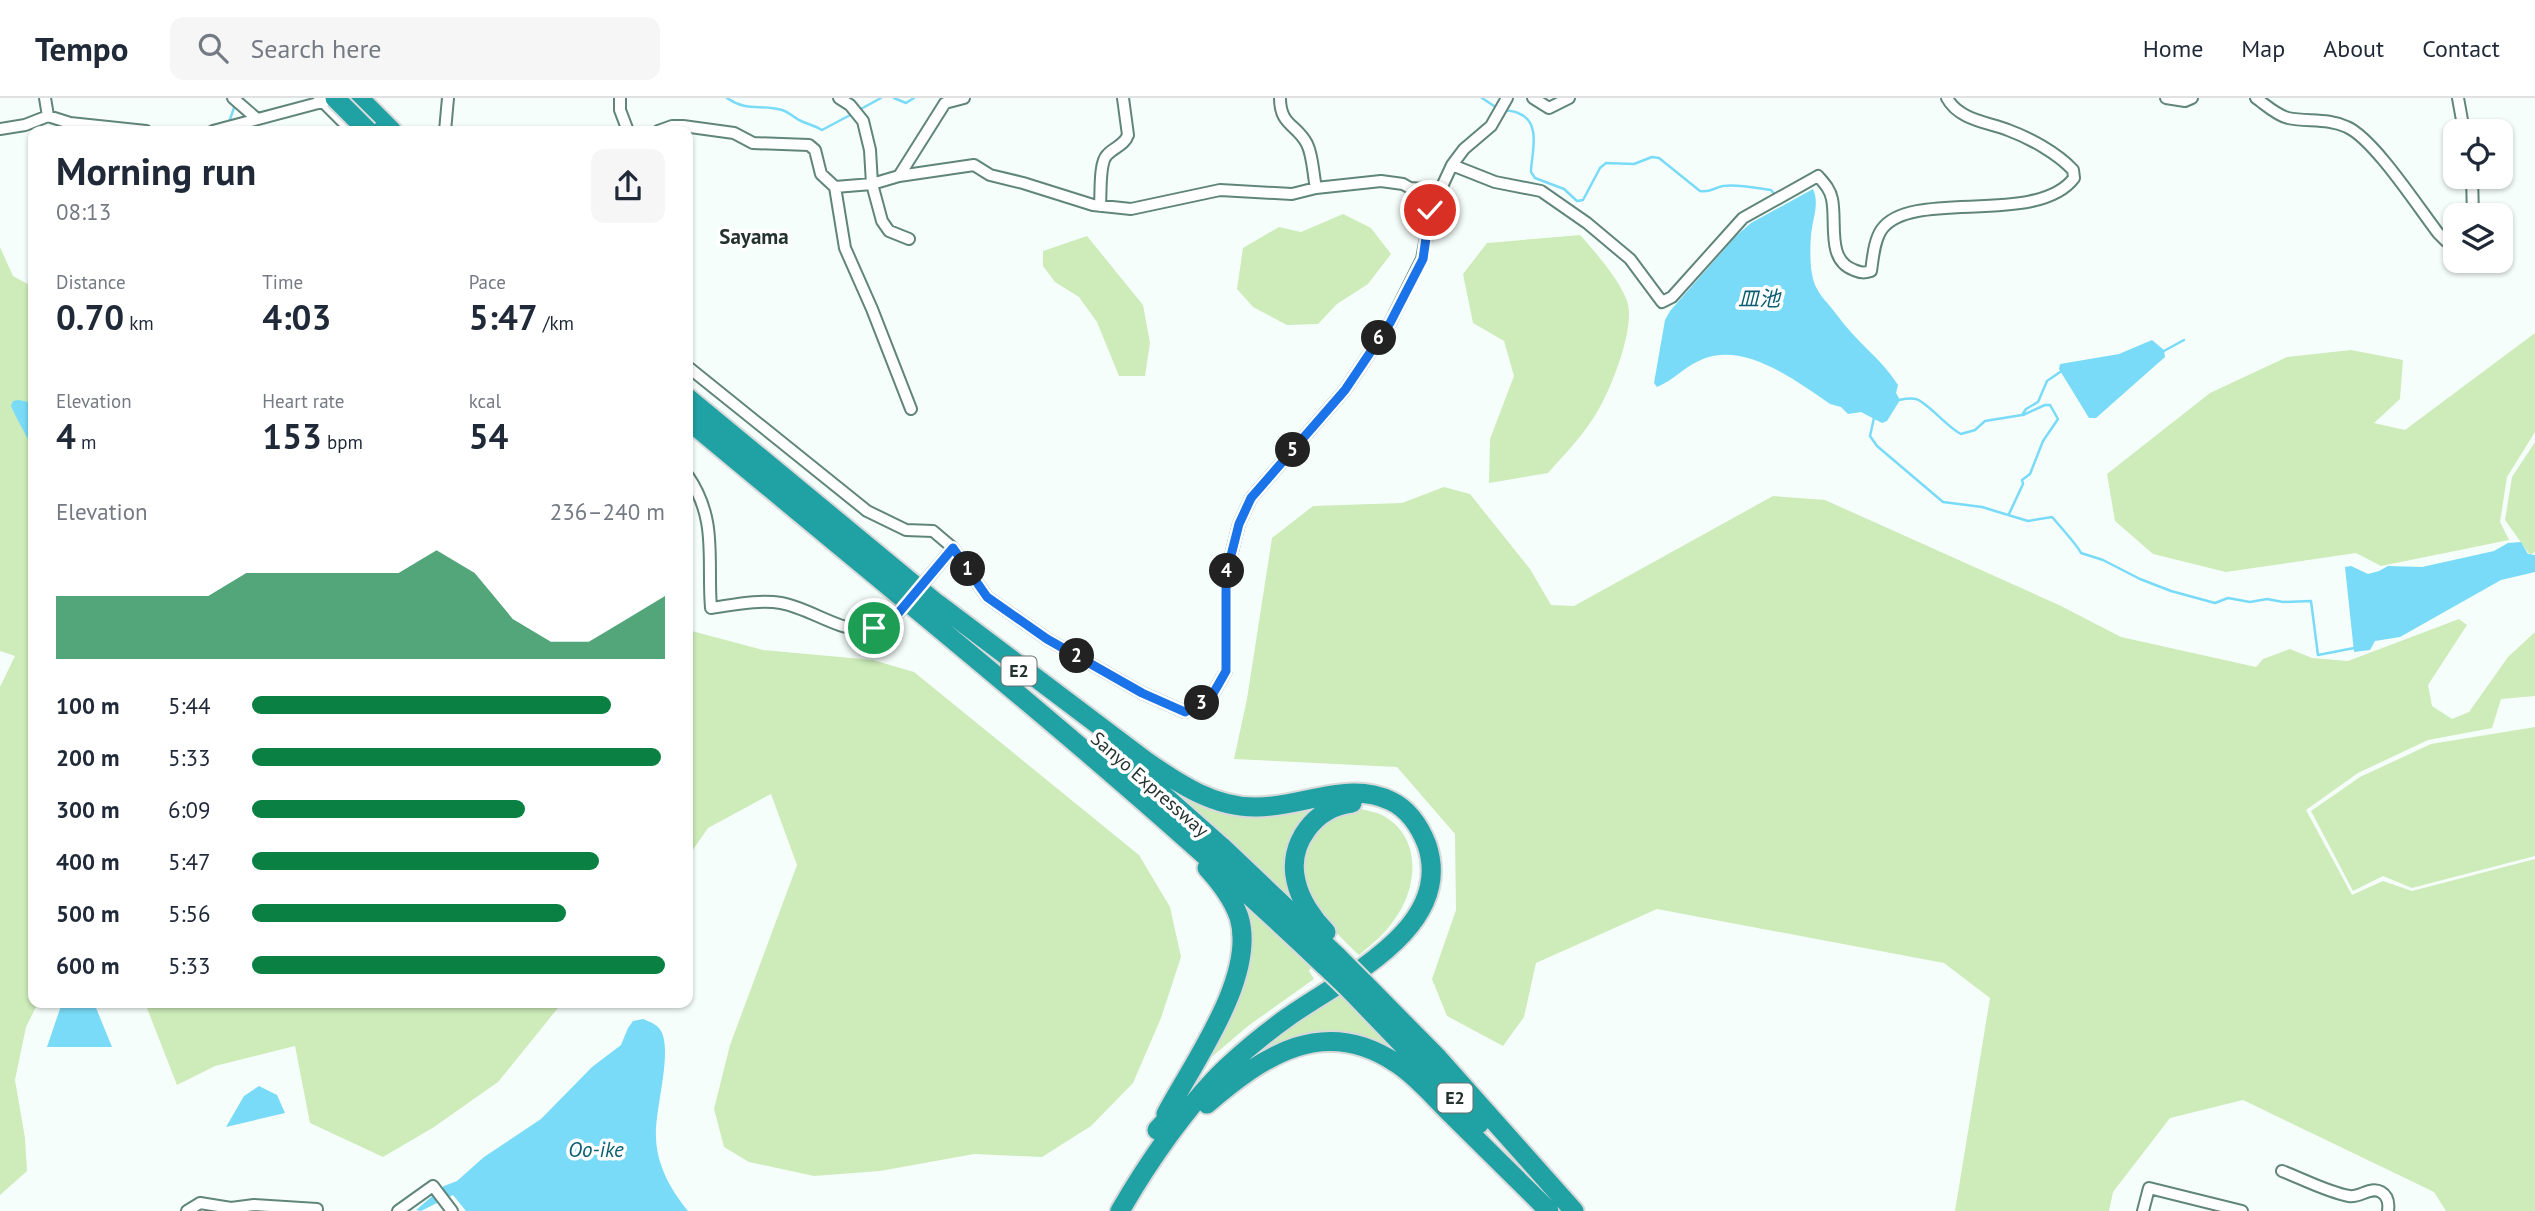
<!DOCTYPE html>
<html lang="en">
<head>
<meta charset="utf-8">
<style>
  :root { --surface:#fff; --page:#f6f6f7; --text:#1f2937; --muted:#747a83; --line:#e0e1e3; --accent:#0b8043 }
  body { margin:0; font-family:"PT Sans","Noto Sans JP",sans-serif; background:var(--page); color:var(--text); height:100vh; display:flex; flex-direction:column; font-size:26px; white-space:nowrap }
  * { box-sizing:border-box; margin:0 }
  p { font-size:23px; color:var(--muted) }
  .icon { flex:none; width:38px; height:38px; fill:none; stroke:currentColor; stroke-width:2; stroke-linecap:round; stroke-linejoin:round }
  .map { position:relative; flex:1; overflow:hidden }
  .details { position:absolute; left:28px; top:28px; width:665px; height:882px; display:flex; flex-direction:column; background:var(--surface); border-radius:14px; box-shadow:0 2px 5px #0004 }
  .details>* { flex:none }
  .fabs { position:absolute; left:2443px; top:21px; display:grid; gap:14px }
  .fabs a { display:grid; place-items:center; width:70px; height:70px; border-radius:14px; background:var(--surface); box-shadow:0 2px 5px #0004; font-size:35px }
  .pin { position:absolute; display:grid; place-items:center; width:60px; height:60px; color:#fff; margin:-30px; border:4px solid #fff; border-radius:50%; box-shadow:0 2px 7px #0007 }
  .km { position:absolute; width:35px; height:35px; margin:-18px; border-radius:50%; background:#222; color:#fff; font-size:19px; line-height:35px; text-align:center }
  .round { display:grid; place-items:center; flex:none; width:74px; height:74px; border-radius:14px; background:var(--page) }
  .summary { display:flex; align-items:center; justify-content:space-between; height:119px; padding:0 28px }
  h1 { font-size:38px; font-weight:700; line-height:52px }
  .figures { display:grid; grid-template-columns:repeat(3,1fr); gap:10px; height:119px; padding:7px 28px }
  .figures div { display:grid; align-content:center }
  .figures b { font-size:35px; font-weight:700 }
  .figures small { font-size:19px; font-weight:400 }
  .figures p { font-size:19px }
  .chart { height:196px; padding:14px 28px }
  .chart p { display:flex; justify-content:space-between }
  .chart svg { width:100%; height:126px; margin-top:7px; fill:var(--accent); opacity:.7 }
  ul { padding:0 28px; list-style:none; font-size:23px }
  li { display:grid; grid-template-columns:112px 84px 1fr; align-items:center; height:52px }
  li i { height:18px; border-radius:9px; background:var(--accent) }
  header { display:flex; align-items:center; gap:42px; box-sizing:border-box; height:98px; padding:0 35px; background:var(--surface); border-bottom:2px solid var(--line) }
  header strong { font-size:33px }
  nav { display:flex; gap:38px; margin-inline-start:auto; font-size:24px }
  .search { width:490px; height:63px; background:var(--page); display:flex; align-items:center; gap:18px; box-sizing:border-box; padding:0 24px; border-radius:14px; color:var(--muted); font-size:26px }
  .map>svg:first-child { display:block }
</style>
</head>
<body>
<header>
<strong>Tempo</strong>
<div class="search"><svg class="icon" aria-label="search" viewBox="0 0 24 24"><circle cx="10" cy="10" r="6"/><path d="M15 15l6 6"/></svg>Search here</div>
<nav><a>Home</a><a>Map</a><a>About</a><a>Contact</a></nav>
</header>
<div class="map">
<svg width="2535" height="1113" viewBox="0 0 2535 1113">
  <rect width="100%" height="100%" fill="#f6fefb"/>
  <path fill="#cdecb9" d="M1343,116L1371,130L1391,156L1368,186L1337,206L1318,226L1287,227L1253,209L1237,191L1243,150L1279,129L1301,134Z
    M1580,137C1594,152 1621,184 1627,203C1637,230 1607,303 1590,325C1578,343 1562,359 1548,375L1489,385L1490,341L1514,278L1504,243L1473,225L1463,176L1487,145Z
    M1087,138L1143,207L1150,245L1145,278H1119L1097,224L1079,199L1055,184L1043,168V153Z
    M0,149L13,178L33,189V905H38L26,929L15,982L25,1040L27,1073L0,1097V589L15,558L0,553Z
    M2535,235V334L2507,379L2500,424L2509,442L2381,468L2356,455L2226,474L2153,456L2115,423L2107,376L2210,295L2287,259L2351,252L2403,262L2400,301L2374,325L2405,332Z
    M2535,344V454L2530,457L2505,422L2512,379Z
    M1444,389L1470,396L1530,471L1551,507L1574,508L1773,398L1825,402L2059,507L2121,539L2256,569L2263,561L2290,551L2312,560L2348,563L2459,521L2467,527L2428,587L2432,608L2452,621L2469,614L2508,559L2535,534V598L2501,601L2492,630L2428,642L2358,675L2306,712L2352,797L2383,783L2412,793L2535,761V1113H2446L2434,1094L2243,1002L2170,1020L2113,1094L2109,1113H1955L1990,900L1944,865L1657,811L1536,865L1524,919L1503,948L1447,918L1432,881L1456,812L1455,736L1397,669L1234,661L1247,601L1272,440L1313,408L1402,405Z
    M688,532L763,552L873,562L914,574L1139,757L1170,809L1181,859L1161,920L1133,985L1091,1028L1042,1059L974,1056L880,1073L814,1078L749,1064L724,1049L714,1011L730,947L797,767L771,696L708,730L688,759Z
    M2535,629V758L2412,790L2383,778L2353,793L2311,713L2360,679L2431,646Z
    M1183,694L1204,704L1324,702L1311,718L1295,806L1179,697Z
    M1361,711C1368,713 1376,714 1382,717C1423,739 1418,790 1394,822C1385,836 1372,846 1359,857C1342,841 1323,823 1313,802C1301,779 1299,744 1320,725C1331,715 1347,713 1361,711Z
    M1231,792L1313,866L1309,873L1314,881L1248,928L1201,968L1235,902Z
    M1342,898L1399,954L1394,960L1343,937L1230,976L1259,950L1334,899Z
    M145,905H562L498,984L434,1029L383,1059L310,1025L295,948L215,968L177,987Z"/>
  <path fill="#79dbf7" d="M1813,91C1820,106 1812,122 1811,138C1810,149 1810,166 1812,176C1815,195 1827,203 1837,217C1855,243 1881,260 1898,287L1896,295L1900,302L1887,323L1882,325L1861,314L1848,316L1841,309L1830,306C1796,283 1746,244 1703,261C1685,268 1674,282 1657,289L1654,285L1665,222L1670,213L1736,138L1751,125Z
    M2152,242L2164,252L2165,259L2096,320H2089L2059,271L2060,266L2119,256Z
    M19,302L33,305V349C30,346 14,315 11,308L13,303Z
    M2521,444L2528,456L2535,457V474L2501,482L2400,539L2375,543L2370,552L2354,554L2345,469L2351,468L2368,476L2379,473L2388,468L2422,469L2494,453L2508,445Z
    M62,905H94L112,949H47Z
    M643,921C650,924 657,926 661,933C673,954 654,1014 656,1040C657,1068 671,1092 688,1113H466L453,1097L421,1113L416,1112L444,1088L457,1083L484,1059L541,1021L592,969L621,947L628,930L633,923Z
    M259,988L277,997L285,1015L226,1029L244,998Z"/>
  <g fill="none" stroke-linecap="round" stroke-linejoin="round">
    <path stroke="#79dbf7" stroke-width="2.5" d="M727,0C747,14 760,6 782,12C789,14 794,20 801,23C808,26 815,28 822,32L854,15
      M894,0L906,5L914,0
      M1482,0L1497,10
      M859,12L881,0
      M1503,12C1509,13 1515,13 1520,16C1542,25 1531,58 1531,74L1535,80L1564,91L1577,103L1583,102L1600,70L1606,65L1634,66L1652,59L1659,60L1700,93C1710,95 1713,90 1723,88C1738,86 1756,90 1771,92L1776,98
      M228,27L235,7
      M2162,254L2184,242
      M1899,302C1904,301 1911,300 1916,301C1927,304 1947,329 1961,336L1975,332L1985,323L2022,317L2026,311L2038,304L2047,283L2063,272
      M1874,320L1870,338L1877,348L1943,404L1982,409L2028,423L2052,419C2058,426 2078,448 2081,455L2103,462L2140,481L2171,493L2215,505L2228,500L2250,504L2267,501L2283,504L2311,503L2318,557L2354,550
      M2009,416L2023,386L2022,382L2030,376L2043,343L2058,321L2050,307H2045L2023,317"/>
    <defs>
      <path id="street" d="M45,0L48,18
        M233,0L256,20
        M319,0L352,33
        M620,0V12L628,33
        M839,0L850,7L863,23L870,52L872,86L882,123L889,133L909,141
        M1280,0C1280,28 1297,26 1307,46C1313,58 1313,76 1316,90
        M1533,0L1549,10L1569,0
        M2166,0L2185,3L2192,0
        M2256,0C2266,7 2276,17 2288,20C2308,24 2328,20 2347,29C2374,41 2418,109 2438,135L2446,143L2455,146
        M2458,0L2464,33
        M0,31L25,27L48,18L70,25L146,33
        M213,33L322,4L353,0
        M445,33L448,0
        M658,33L672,28H683L734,35L753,45L809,47L815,52L821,76L835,89L845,150L872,211L911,311
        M1452,67L1495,84L1541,93L1587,125L1630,161L1662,204L1672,199L1743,120L1818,78C1824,85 1830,91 1832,101C1837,125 1826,162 1854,172C1861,175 1864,175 1871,173C1873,160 1874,142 1882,131C1912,90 2037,129 2074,80L2073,72C2057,55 2030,40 2008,32C1987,24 1959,22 1947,0
        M899,78L945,5L964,0
        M2472,79L2473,117
        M835,89L872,86L899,78L974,67L990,77L1023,85L1093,107L1131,111L1220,92L1292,96L1316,90L1381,83L1403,86L1410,90L1439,92
        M1100,108C1101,95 1099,65 1107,57C1114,49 1124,48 1128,37L1123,0
        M688,269L867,413L906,432L933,433L953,450L987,499L1047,541L1142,595L1185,614L1210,601L1226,573V477L1239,426L1251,400L1345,292L1390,225L1422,161L1431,112L1452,67L1464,51L1491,28L1507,0
        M688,378C718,422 707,461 711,510C733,507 759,501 781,505C809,510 835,531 864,532C874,532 880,526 890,525
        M2282,1073C2303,1081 2327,1094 2349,1098C2360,1100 2370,1088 2381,1094C2388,1098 2389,1106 2388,1113
        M187,1113L200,1105L231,1110L254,1107L317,1111
        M398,1113L433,1088L452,1113
        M2143,1113L2149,1090L2242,1113"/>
      <path id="highway" d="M359,0L392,33
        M688,300L946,513
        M688,322C902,501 1122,675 1325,868
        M938,506L1146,663C1179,686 1215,710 1257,709C1302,709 1348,682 1391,703C1410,712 1420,729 1427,747C1455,831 1341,881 1288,919C1267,934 1246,951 1227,969C1188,1006 1147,1066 1120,1113
        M1117,656L1221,748L1338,859
        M1326,834C1313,821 1300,802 1296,783C1287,746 1315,709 1352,705
        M1363,884L1438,960L1574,1113
        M1349,891L1479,1026
        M1207,1006C1264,957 1324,917 1396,965C1415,977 1431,996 1447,1012C1481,1046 1515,1079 1549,1113
        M1166,1016C1193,965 1257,878 1239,819C1233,802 1219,783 1207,770
        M1157,1032L1180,1007"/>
    </defs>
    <use href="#street" stroke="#60857b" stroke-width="14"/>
    <use href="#highway" stroke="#d8dada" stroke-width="23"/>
    <use href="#street" stroke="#fff" stroke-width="10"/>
    <use href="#highway" stroke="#20a1a4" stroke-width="19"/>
    <defs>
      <path id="street-bridge" d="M890,525L953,450"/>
      <path id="highway-bridge" d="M335,0L368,33
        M1338,859L1363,884
        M1325,868L1349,891"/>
    </defs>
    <use href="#street-bridge" stroke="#60857b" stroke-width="14" stroke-linecap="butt"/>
    <use href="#highway-bridge" stroke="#d8dada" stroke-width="23" stroke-linecap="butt"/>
    <use href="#street-bridge" stroke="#fff" stroke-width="10"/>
    <use href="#highway-bridge" stroke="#20a1a4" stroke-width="19"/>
  </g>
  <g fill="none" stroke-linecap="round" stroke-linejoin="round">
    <defs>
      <path id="route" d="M874,530L881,526L890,525L953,450L987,499L1047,541L1142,595L1185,614L1210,601L1226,573V477L1239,426L1251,400L1345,292L1390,225L1423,161L1430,112"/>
    </defs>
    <use href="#route" stroke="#fff" stroke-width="14"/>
    <use href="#route" stroke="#1a73e8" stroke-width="9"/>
  </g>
  <g text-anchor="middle" stroke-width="7" stroke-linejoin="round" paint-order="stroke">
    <g fill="#fff" stroke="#66706d" stroke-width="2">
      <rect x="1001.5" y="558.5" width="35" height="29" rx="5"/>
      <rect x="1437.5" y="985.5" width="35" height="29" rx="5"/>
    </g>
    <g font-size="18" font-weight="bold" fill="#24332f">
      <text x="1019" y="579">E2</text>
      <text x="1455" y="1006">E2</text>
    </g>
    <g font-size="19" fill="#24332f" stroke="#fff">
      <text transform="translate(1150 686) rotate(41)" y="7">Sanyo Expressway</text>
    </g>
    <g font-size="21" font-weight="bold" fill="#24332f" stroke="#fff">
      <text x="754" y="146">Sayama</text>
    </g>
    <g font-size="21" font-style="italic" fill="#0b5f72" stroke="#fff">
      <text x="1759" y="208">皿池</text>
      <text x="596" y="1059">Oo-ike</text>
    </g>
  </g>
</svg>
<div class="fabs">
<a><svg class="icon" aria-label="locate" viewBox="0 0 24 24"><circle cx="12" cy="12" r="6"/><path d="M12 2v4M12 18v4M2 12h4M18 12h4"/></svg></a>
<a><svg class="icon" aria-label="layers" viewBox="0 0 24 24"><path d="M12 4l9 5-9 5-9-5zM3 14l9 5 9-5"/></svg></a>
</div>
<div class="pin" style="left:874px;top:530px;background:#1e9e55"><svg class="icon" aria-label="arrive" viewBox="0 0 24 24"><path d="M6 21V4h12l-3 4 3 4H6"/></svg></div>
<div class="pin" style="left:1430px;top:112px;background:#d93025"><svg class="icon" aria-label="check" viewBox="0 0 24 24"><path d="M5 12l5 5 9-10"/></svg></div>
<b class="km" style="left:968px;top:471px">1</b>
<b class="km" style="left:1077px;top:558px">2</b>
<b class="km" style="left:1202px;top:605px">3</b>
<b class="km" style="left:1227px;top:473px">4</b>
<b class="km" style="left:1293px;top:352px">5</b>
<b class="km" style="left:1379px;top:240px">6</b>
<section class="details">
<div class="summary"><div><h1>Morning run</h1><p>08:13</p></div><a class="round"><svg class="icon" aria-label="share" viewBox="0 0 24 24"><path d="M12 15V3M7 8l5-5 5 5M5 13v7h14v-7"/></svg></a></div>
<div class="figures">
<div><p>Distance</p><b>0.70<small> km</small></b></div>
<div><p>Time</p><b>4:03</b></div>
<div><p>Pace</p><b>5:47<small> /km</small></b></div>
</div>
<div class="figures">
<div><p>Elevation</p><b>4<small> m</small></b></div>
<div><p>Heart rate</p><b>153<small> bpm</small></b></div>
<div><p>kcal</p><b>54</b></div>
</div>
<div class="chart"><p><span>Elevation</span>236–240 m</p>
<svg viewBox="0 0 160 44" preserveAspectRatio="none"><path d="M0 44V22L10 22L20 22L30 22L40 22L50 14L60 14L70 14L80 14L90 14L100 6L110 14L120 30L130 38L140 38L150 30L160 22V44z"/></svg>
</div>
<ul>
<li><b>100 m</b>5:44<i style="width:87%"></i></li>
<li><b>200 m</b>5:33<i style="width:99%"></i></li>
<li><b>300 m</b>6:09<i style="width:66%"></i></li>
<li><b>400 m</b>5:47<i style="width:84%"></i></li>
<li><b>500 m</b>5:56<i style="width:76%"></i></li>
<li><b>600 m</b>5:33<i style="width:100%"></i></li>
</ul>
</section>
</div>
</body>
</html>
